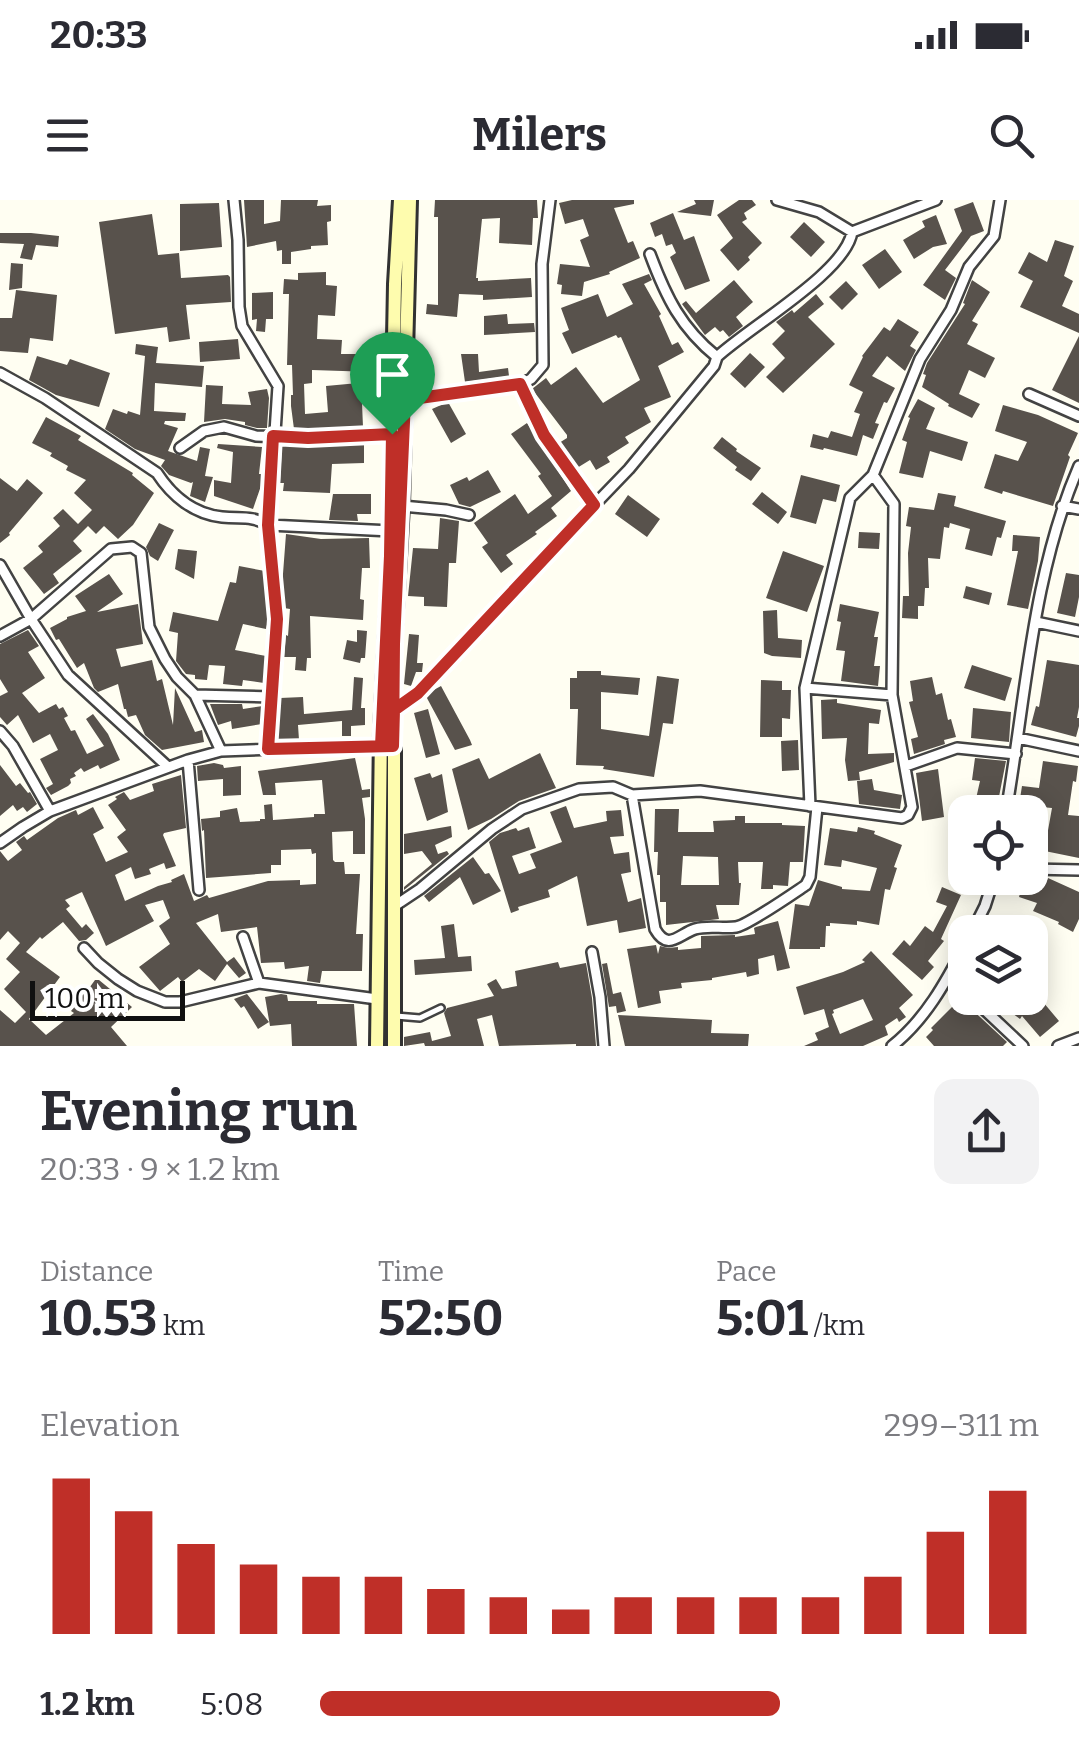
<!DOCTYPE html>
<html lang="en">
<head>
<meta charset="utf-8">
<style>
  :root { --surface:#fff; --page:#f2f2f3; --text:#2b2b33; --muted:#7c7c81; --accent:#bf2f28 }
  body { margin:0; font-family:Bitter,serif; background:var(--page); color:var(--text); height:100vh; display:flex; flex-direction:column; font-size:38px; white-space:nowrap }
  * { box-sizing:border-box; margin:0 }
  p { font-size:32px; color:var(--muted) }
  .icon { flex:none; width:55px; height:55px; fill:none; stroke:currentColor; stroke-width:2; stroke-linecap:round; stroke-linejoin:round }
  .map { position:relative; height:846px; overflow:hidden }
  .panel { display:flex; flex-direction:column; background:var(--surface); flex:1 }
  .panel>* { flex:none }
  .controls { position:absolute; left:948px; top:595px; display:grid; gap:20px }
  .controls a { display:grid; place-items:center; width:100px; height:100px; border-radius:20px; background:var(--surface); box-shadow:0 5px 25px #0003; font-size:50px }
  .scale { position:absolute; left:30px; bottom:25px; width:155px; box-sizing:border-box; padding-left:10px; border:5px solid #101010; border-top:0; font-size:28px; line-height:35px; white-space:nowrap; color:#101010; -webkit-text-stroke:8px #fff; paint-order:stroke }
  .pin { position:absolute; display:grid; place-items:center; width:85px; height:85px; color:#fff; margin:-102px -42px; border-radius:50% 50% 50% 0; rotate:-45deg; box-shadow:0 0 10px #0007 }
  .pin .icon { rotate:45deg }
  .round { display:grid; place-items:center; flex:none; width:105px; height:105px; border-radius:20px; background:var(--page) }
  .summary { display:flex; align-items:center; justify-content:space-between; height:170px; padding:0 40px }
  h1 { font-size:55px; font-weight:700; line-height:75px }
  .stats { display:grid; grid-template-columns:repeat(3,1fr); gap:15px; height:170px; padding:10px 40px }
  .stats div { display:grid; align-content:center }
  .stats b { font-size:50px; font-weight:700 }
  .stats small { font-size:28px; font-weight:400 }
  .stats p { font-size:28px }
  .chart { height:280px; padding:20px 40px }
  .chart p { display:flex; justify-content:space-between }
  .chart svg { width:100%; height:180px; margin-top:10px; stroke:var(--accent); stroke-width:6 }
  ul { padding:0 40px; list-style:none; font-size:32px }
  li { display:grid; grid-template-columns:160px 120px 1fr; align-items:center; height:75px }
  li i { height:25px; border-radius:12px; background:var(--accent) }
  .status { display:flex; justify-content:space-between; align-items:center; height:70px; padding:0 50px; background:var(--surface); direction:ltr }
  .status svg { height:28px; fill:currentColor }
  header { display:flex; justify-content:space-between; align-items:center; height:130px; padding:0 40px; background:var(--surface); font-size:45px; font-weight:700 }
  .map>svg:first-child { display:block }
</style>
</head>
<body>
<div class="status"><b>20:33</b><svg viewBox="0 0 49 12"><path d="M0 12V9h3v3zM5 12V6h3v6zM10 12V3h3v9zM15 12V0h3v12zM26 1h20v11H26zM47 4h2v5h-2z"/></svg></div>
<header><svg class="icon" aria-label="menu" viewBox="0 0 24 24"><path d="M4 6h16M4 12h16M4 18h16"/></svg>Milers<svg class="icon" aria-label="search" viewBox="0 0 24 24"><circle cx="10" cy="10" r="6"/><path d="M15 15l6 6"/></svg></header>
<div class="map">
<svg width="1079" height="846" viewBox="0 0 1079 846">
  <rect width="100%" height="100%" fill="#fffef2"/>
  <path fill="#58524c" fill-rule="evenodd" d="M244,0H264V24L280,21L281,0H318L317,6L331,5V21L327,22L328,45L311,46V49L291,52V64H282V50L277,51L276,41L247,47Z
    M435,0H537L538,18H533L532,45L499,43L500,18L482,19L476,78H478V81L531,78L532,97L483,100V95L459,94L457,117L426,114L427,104L438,105V17H434Z
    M572,0H634V4L614,8L628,43L633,41L640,58L609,72L610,74L584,82L582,96L561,94L562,85L557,84L560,64L590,67L580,40L589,36L583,19L565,24L559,3Z
    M694,0H714L711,16L677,12L696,4Z
    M739,0H752L756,5L744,13L747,19L742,22L762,43L748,57L750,60L738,71L720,50L733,38L717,15Z
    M973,2L984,31L971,36L945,70L956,78L945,100L923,85L962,31L954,9Z
    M219,3L222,47L180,51V4Z
    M673,13L684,40L694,36L710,81L685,90L670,57L676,53L672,44L666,46L662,34L655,37L650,23Z
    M152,14L158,55L179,53L181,78L228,75L230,77L231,102L186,105L190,139L169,142L167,127L115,134L99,22Z
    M936,15L947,44L933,47L914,59L903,40L925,27L922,21Z
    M804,22L825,42L811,57L790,37Z
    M0,33H31L59,36L58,47L36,45L32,60L20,58L24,44L0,43Z
    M1055,40L1074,46L1064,76L1073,81L1062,106L1079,114V133L1020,107L1033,81L1018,73L1029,52L1047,62Z
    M885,49L902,72L879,89L862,65Z
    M11,63L23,64L22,88L9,90Z
    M326,72V85L337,86L335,116L318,115L317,139L342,140L341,154H379V164H373V172L312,170V183L304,184L305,214L328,212L326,186L369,182L371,202L362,203L363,227L294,229L291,206V195H293L292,165H287L289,94H283L284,79L298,80V73Z
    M649,74L652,80L644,84L661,114L659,116L672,145L678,142L684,152L658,166L671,197L644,208L651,222L625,237L629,243L607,257L610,262L596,270L590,260L577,268L559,243L567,238V235L532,189L546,178L551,185L576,167L603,203L640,180L621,137L618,138L616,135L572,154L562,133L569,130L561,108L598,94L607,117L633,104L622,84Z
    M734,80L753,102L736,117L743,126L729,137L723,130L720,132L715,127L705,135L682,104L686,101L696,113Z
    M972,80L990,92L972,121L978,124L967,144L995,158L985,178L969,170L959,194L980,204L972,218L948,206L949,204L922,187L926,175L923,174L927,163L965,104L963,103Z
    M846,81L858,94L842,110L829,97Z
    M16,90L57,95L53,141L30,138L28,153L0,151V118H12Z
    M273,92V119H266L265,132L256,131L257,119L252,120V93Z
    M816,94L824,104L808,117L835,144L783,193L766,177L785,158L772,144L785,131L776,122L792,110L794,113Z
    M507,114L508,124L534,123L535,132L484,135V116Z
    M898,119L919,132L910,146L916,150L905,171L887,156L872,176L895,188L887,203L884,202L875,223L879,224L873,239L863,235L857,256L824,248L823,250L810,247L813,234L828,238L831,231L852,237L860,214L854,212L863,192L849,185L863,157L862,156L884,127L890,131Z
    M1079,136V203L1052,190Z
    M238,139L240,159L200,162L199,142Z
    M136,144L158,147L156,163L204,166L202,187L155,183L154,211L186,213L185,221H165L164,224L178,228L168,251L197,261L200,247L210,249L205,276L213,277L205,302L190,296L193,282L191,283L169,275L161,266L165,260L135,249L105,229L113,209L127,214L128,211L140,215L145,156L135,154Z
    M750,153L765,167L745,188L730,174Z
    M461,154H478L479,172L508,168L509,176L465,182Z
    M37,156L67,165L70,159L110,173L99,207L56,195L29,180Z
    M206,185L223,186L222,204L251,205L248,192L267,189L269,198L267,228H257L245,225V222L225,219L204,222Z
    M918,199L935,208L926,229L968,242L962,261L930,251L923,278L899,273L907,242L902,240L910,218L908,217Z
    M448,202L466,234L451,243L432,209Z
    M1003,205L1038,215L1078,233L1068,255L1070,257L1053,306L1003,291L1002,294L984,288L995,254L1018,261L1027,242L995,231Z
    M46,217L81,236L78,240L133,273L132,275L154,293L133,325L118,339L104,326L96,334L88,326L73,341L82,351L53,374L59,383L44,394L23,368L43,352L38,346L60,326L53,318L63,309L78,324L92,310L74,293L86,280L66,270L68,266L50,256L52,253L32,243Z
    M527,223L571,291L551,308L557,316L535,332L537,334L506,355L513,364L501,373L482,347L488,343L474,323L515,294L528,314L552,296L538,276L541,274L511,234Z
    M722,237L737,249L736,251L761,268L751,281L735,270L737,267L713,248Z
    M364,243V263L332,264L330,293L283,291L284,283H280L282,245Z
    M218,244L262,247L259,274H264V283H262L253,309L214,296V280L231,283L233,252L217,248Z
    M488,270L501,292L470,307L459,304L450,285L467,277L469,281Z
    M801,275L840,285L836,302L823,299L816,324L790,317Z
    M0,278L17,291L27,279L43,293L9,333L10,335L0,343Z
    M762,292L787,312L778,324L752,304Z
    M938,293L956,296L954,306L1006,321L1001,338L997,337L992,356L965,349L970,329L950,323L949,328L944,327L940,359L928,358L929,388H925L924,406H918V419L902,418L903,396H909L908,353L911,327L906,326L909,307L934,310Z
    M333,294H371V314H357L358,321L329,320Z
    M628,295L660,319L647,337L615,314Z
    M440,318L459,321L456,363H449L447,407L424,406V397L408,396L413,348L438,349Z
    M159,323L174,330L158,361L150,356L146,347Z
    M859,332L880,333L879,349L858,348Z
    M286,334L321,339L369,338L370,368H362L360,399L364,400L363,420L310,416L311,458H307L306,471L295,470L296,457H284L286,435L288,436L290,409L284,408L282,387Z
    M1013,335L1040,337L1038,361L1028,409L1007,405L1018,351H1012Z
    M178,349L197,351L194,379L175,369Z
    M783,351L824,366L807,412L766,398Z
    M239,366L265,371L269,416L266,429L243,424L235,450L266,456L264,483L243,480L242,486L223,484L225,466L209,465L207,480L195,479V475L186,474L176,461L178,433L169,431L173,412L218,421L230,382L236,383Z
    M1066,373L1079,375V397L1075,417L1057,413Z
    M109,374L123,394L97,412L138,404L143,444L116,449L121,467L152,460L157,481L162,479L173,525L175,488L195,532L202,530L204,542L162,550L145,535L136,515L128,517L126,509H124L118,484L98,492L94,488L84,463L77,468L59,439L56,440L50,428L67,419V417L86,411L75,396Z
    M966,386L992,393L989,405L963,398Z
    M840,404L879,412L874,437H878L874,466H880L878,486L841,481L845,451L836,450L841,422L837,421Z
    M777,410L778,438L802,440L801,458L772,456L764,453L763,411Z
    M28,430L39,446L28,452L45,478L22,493L39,513L56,504L59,509L63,507L68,516L64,518L71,531L75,530L87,554L104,546L86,519L93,514L108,534L120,560L100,569L98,565L84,572L81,568L74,573L76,576L70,579L71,583L68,586L51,595L46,588L53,584L40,559L58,550L50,534L33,543L18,515L7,525L0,517V496L8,492L0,479V444Z
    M357,430L367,431L365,458H361L360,463L343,459L347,440L357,442Z
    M409,434L419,435L417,463H423L422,472H416L411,486L404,484Z
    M1047,460L1079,465V507L1077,518H1079V526L1076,537L1031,525L1036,506L1039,507Z
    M972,465L1012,478L1005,501L964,488Z
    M577,471H601V475L640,478L638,495L601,492V529L649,536L657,476L679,479L673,524L663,523L654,577L603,569L604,566L576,565L578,509H570V478H577Z
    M354,477L363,478L361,508H365V525L351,526V536H342V521L298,525L299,540L277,541L280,498L303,497L304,514L352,510Z
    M932,477L936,495L942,493L948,520L951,519L956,537L944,540L945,544L914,554L911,539L918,537L909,502L913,501L910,481Z
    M761,480L782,481V490H791L790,519L782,518V537H760Z
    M441,486L470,540L472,545L455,550L428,500L426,496L430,492Z
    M837,499V503L881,510L879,524L869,523L868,554L894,553V562L859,572L860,580L848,581L845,560L847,538L822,539L821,500Z
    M210,504H242L243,509L263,506L262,524L232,529L231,521L218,525Z
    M973,508L1011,512L1009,542L971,538Z
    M428,509L440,554L426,558L414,513Z
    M798,540L799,570L782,571L781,541Z
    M540,553L556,588L519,601L491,619L468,630L452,569L479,558L489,579Z
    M355,558L362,590L370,589V597L362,598L365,619V654H353V631L332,632L333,660L335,662H344L345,674H360L356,734H363L362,771H322L320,783L307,781L309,766L285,769L284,762L261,763L257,727L221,732L218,714L196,723L227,762L234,757L246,773L239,778L227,764L215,781L199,769L182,782L178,777L160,791L139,767L170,744L159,726L170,718L163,700L145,705L154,721L106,746L82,692L65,700L70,706L66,709L82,728L86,724L94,733L86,740L79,741L63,722L42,739L40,737L26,752L60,777L29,819L46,835L74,813L71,811L83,794L88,797L90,795L87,791L95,780H99L132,807L111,827L127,846H0V810L15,823L26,812L4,789L20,772L6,759L20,743L8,731L0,740V651L8,661L22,650L16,642L24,636L27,640L58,618L76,610L78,615L93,607L104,628L93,634L106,662L128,652L117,637L126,630L108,605L117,599L115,597L124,592L130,600L154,591L152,584L181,575L186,628L164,633L163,635L176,666L166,669L164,663L149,669L151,674L135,679L131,667L115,675L125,701L158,686L172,682L171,680L184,674L194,701L207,695L209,698L268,681L300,680V685L316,684V653L312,654L311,649L281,650V665H271V673L206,678L204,630L202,631L201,619L220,617V611L237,608L240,622L260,621V619H265L264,605L272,604L273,620L314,617V614H325L322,580L275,583L276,595H263L258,571Z
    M975,558L1006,561L996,612H973L980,581L972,580Z
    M1043,561L1078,566L1076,582L1073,581L1068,615L1079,616V658L1030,648V632L1047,636L1052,608L1019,605L1022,586L1039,588Z
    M214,563L223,565L224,568L241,566V595L223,596V579L198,581L197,566Z
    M0,565L16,586L20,583L28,593L30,592L37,604L27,612L23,607L17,611L13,605L0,616Z
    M938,569L944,617L922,621L916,573Z
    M430,573L432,578L442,574L448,612L427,621L414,578Z
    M872,579L874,590L902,595L900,609L859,604L857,581Z
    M566,606L574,628L607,621L606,611L621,610L624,636L610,637L614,654L629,652L631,672L621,674L628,702L641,698L646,728L619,733L617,720L587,726L577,676L548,690L550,697L518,707L519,710L511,713L489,642L500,633L516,628L518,631L529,627L536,648L512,656L519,674L536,668L530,654L562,642L550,612Z
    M655,609H679L678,632H714L713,621L735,620V616H745V623H782V625L805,626L803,662H790L788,686L773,685V689H761L763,662H738L739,683H741L739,705H716L719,719L666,725V702H660V675H657L658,652H654ZM683,656L718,657L719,685H681Z
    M451,626L452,637L435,645L438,654L447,651L449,654L404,690V687L432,664L422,651L404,654V634Z
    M858,627L875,631L874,634L902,645L894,667L897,668L890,690L885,689L879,725L857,721V725L830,723V726H826L825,747H820V749H789L795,704L809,706L818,680L842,687V689L870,691L877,668L842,660L841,667L824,665L830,628L857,632Z
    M964,629H965V680L949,673L957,654H955Z
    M473,657L485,674L489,673L501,691L473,705L460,677L429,702L424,696Z
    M1048,678L1079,692V719L1073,732L1058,724L1059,722L1033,711L1037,703L1019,697L1023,682L1043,688Z
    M942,687L961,695L941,739L944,741L928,761L934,767L922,780L892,754L904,740L910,746L925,726L933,732L947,706L936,702Z
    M778,721L790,768L777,771L774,755L758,759L759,774L747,777L746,772L712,778V780L681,783L682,788L659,791L661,803L638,808L627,749L656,745L658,754L660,746L668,748L678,747V750L701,748V736L735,735V737L755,734L754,728L756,727Z
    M454,724L458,757L471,756L472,771L415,775L414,760L445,758L441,726Z
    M871,751L913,795L899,808L906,817L899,822L897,818L885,826L888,835L863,846H804L818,840L815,833L829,827L824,809L804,815L796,787L843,772L865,762L862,760ZM863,799L873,820L840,834L832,814L834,813L833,810Z
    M558,762L560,768L586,763L592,798L596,846H576V844L499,846L492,815L477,819L484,846H425L424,843L404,846V837L430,832L432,841L451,836L444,813L447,808L494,796L487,784L496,779L502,789L517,786L515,771Z
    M607,763L613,794L621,792L626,811L617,813L616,806L609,807L602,764Z
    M1030,790L1038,796L1059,821L1040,837L1022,816L1020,819L1005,808L1013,798H1030Z
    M247,794L269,822L258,829L244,806L241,808L234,799Z
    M281,794L287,795L288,801H317V804H354L357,846H292L291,824L270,826L265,797Z
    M959,797L964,799L966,804L1007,842L1003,846H934L926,837L933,830L931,828L957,802L956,800Z
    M618,815L712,820L711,833L749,834L748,846H625Z"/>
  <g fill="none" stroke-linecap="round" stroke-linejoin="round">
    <defs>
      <path id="service" d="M396,816L420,818L441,808"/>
      <path id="minor" d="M234,0L238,40L239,107L242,126L278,186L269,325L277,419L268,549
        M777,0L819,12L852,32L936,0
        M650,54C666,97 681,128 717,157
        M0,173L45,198L157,273C172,296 194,314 222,317C243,319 249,315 269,325L391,331
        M521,184L544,235L593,305
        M1029,194L1079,216
        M405,200L521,184L531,179L543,165L542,64L550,0
        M180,248L204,231L224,227L256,236L308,238L392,233
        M402,306L446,310L469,315
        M1062,306L1079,309
        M0,365L31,419L68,475L168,567
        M1036,422L1079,431
        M0,436L31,419L111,349L132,347L141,353L149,427L165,459L177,477L195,495L221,551
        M805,488L850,298L873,275L920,159L951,110L969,67L994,36L1000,0
        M195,495L271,497
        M394,510L418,493L522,380L629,269L714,166L717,157C749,127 846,72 852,32
        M0,531L13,546L50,611
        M1018,538L1079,551
        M188,560L199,690
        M906,566L957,548L1016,554
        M632,595L655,729C668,752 679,734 695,729C709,725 723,729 736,727C748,725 794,693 806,685L810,677L817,607
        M810,606L805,488L892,495
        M1006,612C1026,497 1032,374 1079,266
        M0,643L23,627L50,611L188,560L221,551L385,545
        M1030,669L1079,670
        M393,707L420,689L492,629L522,609L579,589L613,587L632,595L700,591L902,618L908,615L912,607L892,495L894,304L873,275
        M972,732L985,706L994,678
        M243,737L259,783
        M84,748L98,763L118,779L137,791L165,802H180L259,783L377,799
        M592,752L600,797L604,846
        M949,776L965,791
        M972,798L1023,846
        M892,846C925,820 946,782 965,745
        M1058,846L1079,838"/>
      <path id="secondary" d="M377,846L381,531L390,356L395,84L400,0
        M394,846V444L402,306L410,0"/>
    </defs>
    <use href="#service" stroke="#434343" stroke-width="10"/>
    <use href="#minor" stroke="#434343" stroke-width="14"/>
    <use href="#secondary" stroke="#323232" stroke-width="18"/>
    <use href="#service" stroke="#fff" stroke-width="5"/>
    <use href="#minor" stroke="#fff" stroke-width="9"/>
    <use href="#secondary" stroke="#fefcae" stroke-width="12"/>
  </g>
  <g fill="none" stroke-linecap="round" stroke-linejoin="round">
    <defs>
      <path id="route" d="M392,234L308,238L273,236L268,325L277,419L268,549L393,546L394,510L418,493L594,305L544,235L520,184L405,200L394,444L393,546H381L390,356L392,234"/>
    </defs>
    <use href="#route" stroke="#fff" stroke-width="20"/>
    <use href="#route" stroke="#bf2f28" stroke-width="12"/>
  </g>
</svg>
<div class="controls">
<a><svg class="icon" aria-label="locate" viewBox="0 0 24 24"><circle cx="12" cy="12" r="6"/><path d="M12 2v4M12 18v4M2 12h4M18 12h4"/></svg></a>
<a><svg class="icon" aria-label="layers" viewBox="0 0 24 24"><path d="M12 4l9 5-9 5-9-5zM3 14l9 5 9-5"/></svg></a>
</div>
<div class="scale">100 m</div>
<div class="pin" style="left:392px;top:234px;background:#1e9e55"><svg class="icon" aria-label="arrive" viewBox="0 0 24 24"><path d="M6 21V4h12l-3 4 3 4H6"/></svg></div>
</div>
<section class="panel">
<div class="summary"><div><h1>Evening run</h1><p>20:33 · 9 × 1.2 km</p></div><a class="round"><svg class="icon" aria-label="share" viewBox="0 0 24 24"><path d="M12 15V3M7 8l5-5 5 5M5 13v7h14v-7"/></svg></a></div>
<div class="stats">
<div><p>Distance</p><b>10.53<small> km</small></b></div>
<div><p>Time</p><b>52:50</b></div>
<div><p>Pace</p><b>5:01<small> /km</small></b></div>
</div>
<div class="chart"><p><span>Elevation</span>299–311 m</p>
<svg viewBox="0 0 160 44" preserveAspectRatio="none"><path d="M5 44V6M15 44V14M25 44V22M35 44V27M45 44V30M55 44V30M65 44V33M75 44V35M85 44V38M95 44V35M105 44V35M115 44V35M125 44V35M135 44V30M145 44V19M155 44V9"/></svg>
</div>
<ul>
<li><b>1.2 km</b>5:08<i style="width:64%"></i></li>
</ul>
</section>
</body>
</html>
